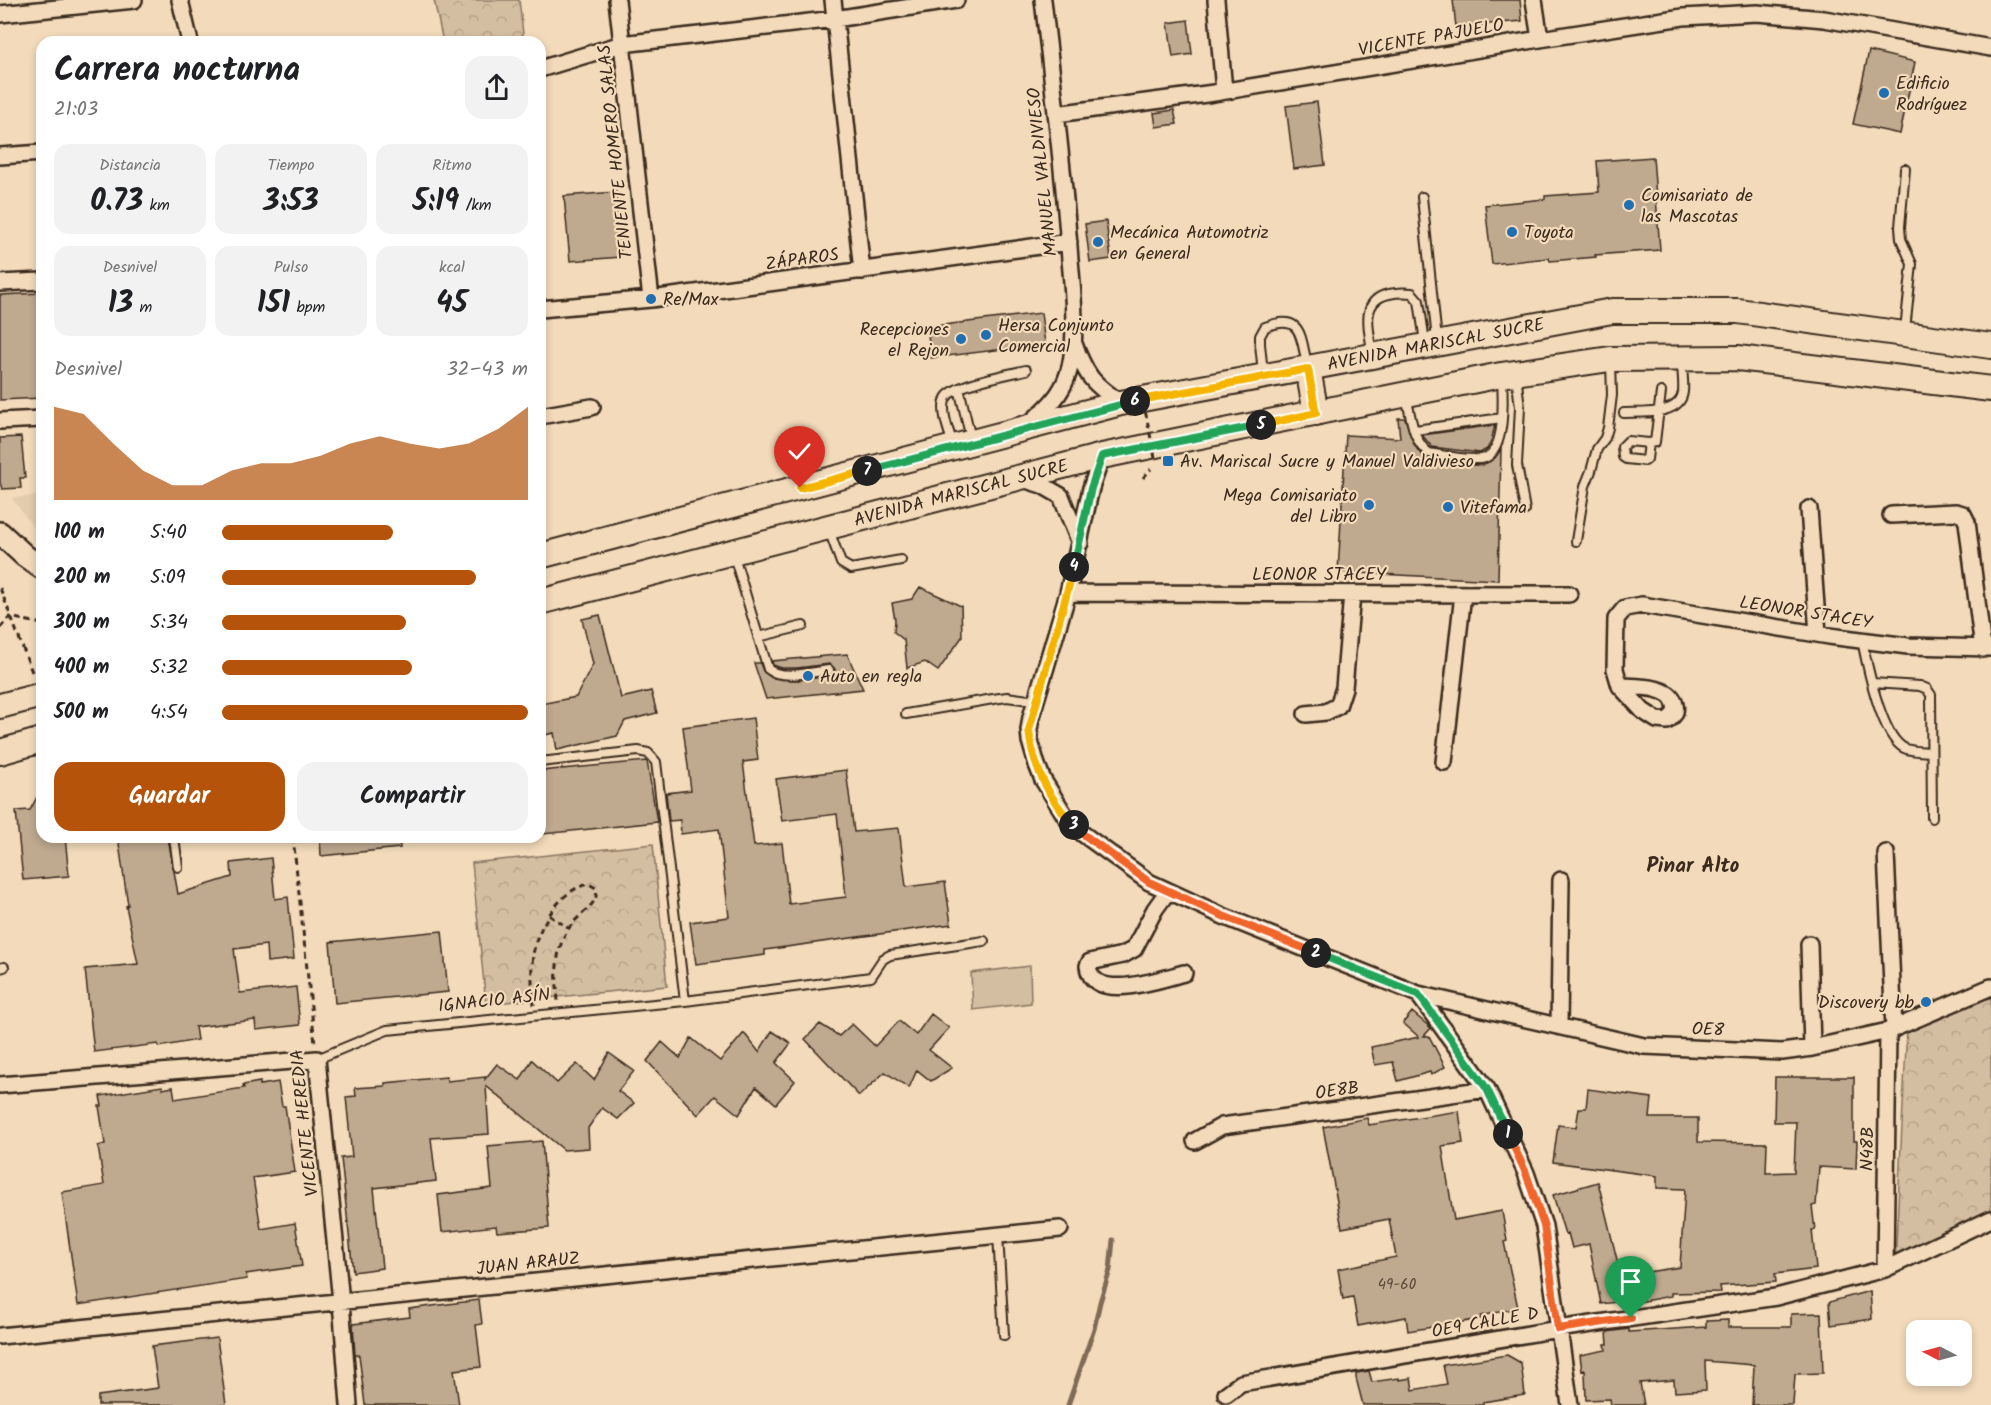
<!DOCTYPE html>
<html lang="es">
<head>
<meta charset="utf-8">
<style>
  :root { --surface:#fff; --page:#f2f2f2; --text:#202124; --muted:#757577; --accent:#b45309 }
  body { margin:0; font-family:Kalam,sans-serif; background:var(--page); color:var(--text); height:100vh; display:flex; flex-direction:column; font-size:22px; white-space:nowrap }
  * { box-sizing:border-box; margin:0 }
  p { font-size:20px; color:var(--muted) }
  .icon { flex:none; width:33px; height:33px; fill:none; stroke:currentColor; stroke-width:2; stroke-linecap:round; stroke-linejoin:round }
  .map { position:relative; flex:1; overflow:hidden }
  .sheet { position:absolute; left:36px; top:36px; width:510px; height:807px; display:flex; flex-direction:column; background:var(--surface); border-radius:18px; box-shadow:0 3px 9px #0003 }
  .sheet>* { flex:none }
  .needle { width:39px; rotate:276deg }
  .controls { position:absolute; left:1906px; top:1320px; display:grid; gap:12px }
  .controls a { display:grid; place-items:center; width:66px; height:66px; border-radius:12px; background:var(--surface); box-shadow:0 3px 9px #0003; font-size:30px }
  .pin { position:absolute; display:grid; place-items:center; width:51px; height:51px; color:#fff; margin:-62px -26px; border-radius:50% 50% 50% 0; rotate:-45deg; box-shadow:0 0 6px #0007 }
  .pin .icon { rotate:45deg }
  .km { position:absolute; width:30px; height:30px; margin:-15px; border-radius:50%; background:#222; color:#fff; font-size:16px; line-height:30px; text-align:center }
  .round { display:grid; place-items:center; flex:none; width:63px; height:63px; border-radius:18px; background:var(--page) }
  .overview { display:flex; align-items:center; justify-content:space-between; height:102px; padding:0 18px }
  h1 { font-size:33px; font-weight:700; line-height:45px }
  .figures { display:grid; grid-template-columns:repeat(3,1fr); gap:9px; height:102px; padding:6px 18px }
  .figures div { display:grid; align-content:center; border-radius:15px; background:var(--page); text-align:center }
  .figures b { font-size:30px; font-weight:700 }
  .figures small { font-size:16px; font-weight:400 }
  .figures p { font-size:16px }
  .chart { height:168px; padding:12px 18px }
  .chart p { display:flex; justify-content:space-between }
  .chart svg { width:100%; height:108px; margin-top:6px; fill:var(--accent); opacity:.7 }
  .button { display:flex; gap:12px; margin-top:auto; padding:12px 18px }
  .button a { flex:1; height:69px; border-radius:18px; background:var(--accent); color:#fff; font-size:24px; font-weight:700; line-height:69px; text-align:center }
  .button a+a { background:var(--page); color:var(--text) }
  ul { padding:0 18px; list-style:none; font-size:20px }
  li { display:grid; grid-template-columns:96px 72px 1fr; align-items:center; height:45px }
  li i { height:15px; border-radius:8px; background:var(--accent) }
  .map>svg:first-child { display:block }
</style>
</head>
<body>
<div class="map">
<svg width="1991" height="1405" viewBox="0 0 1991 1405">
  <defs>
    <pattern id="park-crowns" width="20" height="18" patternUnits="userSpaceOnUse" patternTransform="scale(1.5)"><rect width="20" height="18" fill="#d4bea1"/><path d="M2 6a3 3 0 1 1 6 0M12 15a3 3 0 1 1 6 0" fill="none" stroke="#b7a38a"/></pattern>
  </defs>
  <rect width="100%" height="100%" fill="#f2daba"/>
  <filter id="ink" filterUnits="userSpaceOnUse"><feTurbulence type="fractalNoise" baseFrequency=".0167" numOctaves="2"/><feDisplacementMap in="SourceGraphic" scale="12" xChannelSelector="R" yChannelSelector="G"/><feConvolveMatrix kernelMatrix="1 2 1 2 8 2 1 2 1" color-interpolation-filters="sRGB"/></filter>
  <g filter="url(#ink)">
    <path fill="#e3cbad" d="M42,495V539L12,498Z"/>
    <path fill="url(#park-crowns)" stroke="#887460" stroke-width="1.5" d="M434,0H519L524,42H443Z
      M653,844L667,986L486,1004L472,863Z
      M1991,993V1214L1895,1264L1907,1027Z"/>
    <path fill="#d4bea1" stroke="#887460" stroke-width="1.5" d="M1030,966L1031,1003L973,1010L971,973Z"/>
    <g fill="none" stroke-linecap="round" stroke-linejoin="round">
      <path stroke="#7e6a56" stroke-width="5" d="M1068,1405L1094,1329L1100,1302L1110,1270L1113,1240"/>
    </g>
    <path fill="#bfa98f" stroke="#3b2a1e" stroke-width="1.5" d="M1453,0H1520L1522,21L1456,27Z
      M1188,20L1192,54L1173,57L1168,23Z
      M1869,51L1915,62L1900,134L1853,124Z
      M1317,102L1325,165L1294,169L1286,106Z
      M1174,110L1177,124L1156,127L1154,113Z
      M1653,157L1660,250L1595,255L1596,257L1550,261L1549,258L1492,264L1485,205L1545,199V196L1599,192L1597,161Z
      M616,192L621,257L570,261L564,196Z
      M1106,221L1111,259L1090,262L1085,224Z
      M42,293V398L0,400V295Z
      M1041,313L1045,344L931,358L927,327Z
      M1398,418H1405L1414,444L1419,452L1428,459L1466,465H1482L1495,458L1501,449L1498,580L1338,572L1346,435L1400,438Z
      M1495,425L1491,442L1487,449L1480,453L1432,447L1422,435Z
      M21,437L25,478H20L21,488L2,489L0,483V438Z
      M920,587L961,606L962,637L938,671L925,662L907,668L904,640L894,632L895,620L892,603L912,599Z
      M600,615L621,698L651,691L657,713L625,721L617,736L557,750L554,733L540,736V704L576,697L593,664L582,619Z
      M847,654L863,689L766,699L754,663H760L763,671L772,678L798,680L830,676L834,673L835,669L829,664L797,668H782L773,665L772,661Z
      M753,718L758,760L743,762L754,846L782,843L789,904L846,897L837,814L782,821L776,779L846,770L854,832L899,828L906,887L945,882L951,924L765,950V955L696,964L690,922L729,917L719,829L681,834L680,820L669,821L666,793L691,790L683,727Z
      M647,761L657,822L543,834L540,804V771Z
      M42,788V837H65L69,876L23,880L16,811L30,810Z
      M118,837H168L178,894L232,877L231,863L271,858L275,899L288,897L294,959L267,962L266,945L234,949L240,993L296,987L300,1025L256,1030L255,1020L195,1027L197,1040L159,1047L158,1044L94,1052L85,969L138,964L126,906L128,905Z
      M320,837H399L400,848L321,856Z
      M442,931L448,992L335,1003L330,942Z
      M1412,1012L1431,1028L1424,1036H1429L1445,1067L1431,1075L1430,1072L1398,1081L1393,1062L1375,1065L1371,1047L1419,1037L1403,1023Z
      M931,1014L949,1028L929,1050L952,1068L931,1081L917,1070L909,1088L885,1072L859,1096L805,1039L820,1024L839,1036L852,1024L875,1046L899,1021L916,1035Z
      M772,1031L791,1043L776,1063L795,1081L776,1104L756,1087L739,1115L715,1096L698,1115L647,1061L662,1042L680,1058L691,1038L720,1061L744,1033L759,1052Z
      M609,1053L634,1071L618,1091L634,1103L618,1119L602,1108L588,1128L589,1148L564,1150L486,1086L489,1134L431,1138L436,1181L374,1188L382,1268L353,1272L341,1158L352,1157L346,1097L356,1096L355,1088L385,1086V1083L446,1077L447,1081L485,1077V1079L497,1064L520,1080L532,1060L557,1083L577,1064L594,1080Z
      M1775,1077H1854V1141H1857L1856,1169L1819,1167L1816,1205L1812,1206L1815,1230H1812L1816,1269L1775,1274L1776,1282L1720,1286L1721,1292L1671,1293V1296L1633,1303V1300L1601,1304L1589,1244L1572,1248L1568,1233L1565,1234L1553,1195L1598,1182L1621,1276L1680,1267L1685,1189L1657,1188V1176L1553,1162L1558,1125L1576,1127L1579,1108H1586L1588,1089L1652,1098L1650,1118H1698V1142L1767,1143L1766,1173L1794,1172L1796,1122H1774Z
      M260,1082V1085L278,1082L282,1106H285L295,1172L253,1178L261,1229L295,1223L302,1266L246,1274L247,1279L78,1305L62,1192L104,1185L98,1146L105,1144L99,1106H102L100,1096L162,1086L163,1089L173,1087L175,1099L244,1088L243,1085Z
      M1459,1111L1463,1143L1442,1146L1454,1220L1502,1211L1507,1241L1504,1242L1518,1308L1481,1316V1319L1408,1331L1406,1317L1358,1326L1353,1297L1343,1299L1338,1269L1396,1257L1389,1219L1342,1228L1323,1127L1367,1118L1369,1125Z
      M542,1141L549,1228L497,1232L496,1226L442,1232L438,1195L492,1188L488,1146Z
      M1870,1291L1872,1319L1831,1325L1829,1302Z
      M479,1300L482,1324L476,1325L481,1367L454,1370L459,1405H365L359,1355H355L353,1324L410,1317L409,1309Z
      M1821,1313L1823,1373L1795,1374L1793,1405H1752L1754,1365L1705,1361L1706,1390L1675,1392L1674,1380L1640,1383L1644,1405H1611L1610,1399L1586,1400L1585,1370L1582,1371L1580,1355L1606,1350L1605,1344H1608L1607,1332L1629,1329V1332L1706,1327V1321L1728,1320V1327H1791V1314Z
      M217,1338L226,1405H98V1396L158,1388L152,1346Z
      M1507,1355L1521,1363L1525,1395L1483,1402V1405H1363L1356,1378V1373L1369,1371L1372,1382L1399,1378V1380L1411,1378L1413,1390L1447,1384L1443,1365Z"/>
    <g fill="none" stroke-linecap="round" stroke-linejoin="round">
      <defs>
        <path id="service" d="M1905,169L1900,227L1901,239L1912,264L1905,330
          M1422,197L1437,340
          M1373,354C1369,332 1359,300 1389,294C1398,292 1404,292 1412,293L1419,301L1425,342
          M1263,373L1260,344V336L1265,327C1302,313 1300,335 1307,364
          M1516,375L1520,407L1517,465L1525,510
          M959,388L971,439
          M1406,396C1411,415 1412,441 1429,453C1441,455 1476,462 1485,458C1506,450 1503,397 1502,379
          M1624,413C1642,412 1680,416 1683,392C1684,382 1682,372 1682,363
          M1415,430L1502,418
          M1649,443L1647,459L1645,461L1626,459L1623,457L1622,447L1628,441L1649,443L1655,442L1661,392
          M953,444C949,432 940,410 946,398C953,384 1009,374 1026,370
          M829,530L841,563L851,569L901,560
          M1576,541L1585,486L1591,471L1597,449L1605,438L1608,428L1612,395L1611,363
          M734,556L768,669C781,680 813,672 829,670
          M758,637L803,626
          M1862,640C1867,665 1881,736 1904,748C1912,752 1923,751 1931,752
          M1872,683L1920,686L1927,689L1931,695L1932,818
          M906,714L993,699L1007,697L1036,701
          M540,762L638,751L648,753L656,762L685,1001
          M174,837L178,867
          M0,968L4,967
          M317,1059L387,1030L685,1001L871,977L883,959L890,955L984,941
          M998,1235L1004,1335"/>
        <path id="minor" d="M180,0L190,42
          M617,0L651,299
          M833,0L862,271
          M1216,0L1224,91
          M1534,0L1540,39
          M0,14L134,0
          M540,69L622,44L835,19L956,0
          M1056,114L1214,93L1540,39L1683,17L1757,13L1824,19L1991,48
          M0,156L42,153
          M0,283L42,281
          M540,309L651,299L1069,242
          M1074,344C1087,377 1092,383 1121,403
          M540,416L592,407
          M0,421L42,419
          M1030,423C1047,408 1061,396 1068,374C1078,343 1073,292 1070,260C1064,173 1053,86 1043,0
          M1102,456L1091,488L1068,593L1031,717L1029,730L1030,741L1037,765L1043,780L1066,817L1083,834L1149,882L1223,916L1418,994L1644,1046L1782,1052L1812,1048L1888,1031L1991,987
          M1023,479L1042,485L1061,496L1080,543
          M1809,509L1818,634
          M1891,515L1956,512L1963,514L1967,522L1983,649
          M1068,593L1569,594
          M1620,686C1636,687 1672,685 1675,705C1677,713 1673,716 1667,721L1657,720L1643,711L1620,686L1615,669L1616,619L1625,608L1642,605L1829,636L1908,646L1991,648
          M1306,714L1326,712L1338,706L1344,688L1352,594
          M1444,762L1463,594
          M1886,853L1894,1029
          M1168,891L1155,909L1134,949L1123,955L1090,962L1088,966C1092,1004 1160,979 1184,973
          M1809,944L1812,1048
          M1418,994L1487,1089L1526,1173L1544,1226L1570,1405
          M1559,1026L1561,880
          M0,1085L317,1059L341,1302L349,1405
          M1195,1141L1222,1126L1487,1089
          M1885,1269L1888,1031
          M0,1336L1060,1229
          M1226,1394L1241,1383L1558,1329L1776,1297L1885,1269L1991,1219"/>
        <path id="secondary" d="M0,533L25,556L42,568"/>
        <g id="primary">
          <path d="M1308,369L1316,413"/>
          <path id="s1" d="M540,556L1121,403L1612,311H1738L1991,346"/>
          <path id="s2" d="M540,602L1102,456L1501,375L1610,359L1738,358L1991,389"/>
          <path d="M0,706L42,695"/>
          <path d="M0,752L42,740"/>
        </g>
      </defs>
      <use href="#service" stroke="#3b2a1e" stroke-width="12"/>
      <use href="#minor" stroke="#3b2a1e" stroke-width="20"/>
      <use href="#secondary" stroke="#3b2a1e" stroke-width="26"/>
      <use href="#primary" stroke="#3b2a1e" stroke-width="28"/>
      <path stroke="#3b2a1e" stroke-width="3" stroke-dasharray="6 4.5" stroke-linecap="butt" d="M1143,478L1151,469
        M0,588L32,672
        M0,628L10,617L42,624
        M293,837L315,1044
        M549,915L568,928
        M534,1005C530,967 529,943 552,911C561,898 573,887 589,884L596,888C601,904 577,915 569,928C554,950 556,976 558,1001"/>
      <use href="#service" stroke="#f2daba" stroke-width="8"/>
      <use href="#minor" stroke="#f2daba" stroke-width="15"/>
      <use href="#secondary" stroke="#f2daba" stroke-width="21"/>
      <use href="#primary" stroke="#f2daba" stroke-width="24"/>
      <path stroke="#3b2a1e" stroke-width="3" stroke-dasharray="6 4.5" stroke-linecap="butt" d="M1141,391L1155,458"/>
    </g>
  </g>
  <g fill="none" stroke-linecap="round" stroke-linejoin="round" filter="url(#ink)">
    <defs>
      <path id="split-1" d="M1508,1134L1526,1173L1544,1226L1558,1329L1631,1318"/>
      <path id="split-2" d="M1316,953L1418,994L1487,1089L1508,1134"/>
      <path id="split-3" d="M1074,825L1083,834L1149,882L1223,916L1316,953"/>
      <path id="split-4" d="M1074,825C1049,800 1032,764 1029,730L1074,567"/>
      <path id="split-5" d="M1074,567L1091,488L1102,456L1261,425"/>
      <path id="split-6" d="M1135,401L1308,369L1316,413L1261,425"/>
      <path id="split-7" d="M867,471L1135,401"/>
      <path id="split-8" d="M800,488L867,471"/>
    </defs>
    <use href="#split-1" stroke="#fff" stroke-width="12"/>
    <use href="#split-2" stroke="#fff" stroke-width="12"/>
    <use href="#split-3" stroke="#fff" stroke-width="12"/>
    <use href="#split-4" stroke="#fff" stroke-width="12"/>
    <use href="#split-5" stroke="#fff" stroke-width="12"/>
    <use href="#split-6" stroke="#fff" stroke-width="12"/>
    <use href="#split-7" stroke="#fff" stroke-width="12"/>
    <use href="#split-8" stroke="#fff" stroke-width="12"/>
    <use href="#split-1" stroke="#f0652b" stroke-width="8"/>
    <use href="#split-2" stroke="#22a559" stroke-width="8"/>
    <use href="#split-3" stroke="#f0652b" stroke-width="8"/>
    <use href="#split-4" stroke="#f5b400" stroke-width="8"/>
    <use href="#split-5" stroke="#22a559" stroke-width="8"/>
    <use href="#split-6" stroke="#f5b400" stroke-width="8"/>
    <use href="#split-7" stroke="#22a559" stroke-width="8"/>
    <use href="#split-8" stroke="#f5b400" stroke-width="8"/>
  </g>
  <g fill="#1f6fb2" stroke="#f2daba" stroke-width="2">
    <circle cx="1884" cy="93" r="6"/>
    <circle cx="1629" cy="205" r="6"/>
    <circle cx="1512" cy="232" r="6"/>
    <circle cx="1098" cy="242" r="6"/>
    <circle cx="651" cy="299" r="6"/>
    <circle cx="986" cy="335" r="6"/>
    <circle cx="961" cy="339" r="6"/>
    <rect x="1162" y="455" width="12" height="12" rx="3"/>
    <circle cx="1369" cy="505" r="6"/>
    <circle cx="1448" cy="507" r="6"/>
    <circle cx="808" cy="676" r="6"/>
    <circle cx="1926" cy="1002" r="6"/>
  </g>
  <g text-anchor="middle" stroke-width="4.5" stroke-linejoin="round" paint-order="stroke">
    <g font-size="15" fill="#5c4a3a">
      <text x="1397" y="1289">49-60</text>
    </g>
    <g font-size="18" fill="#3b2a1e" stroke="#f2daba">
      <text transform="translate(1431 37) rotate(-10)" y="6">VICENTE PAJUELO</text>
      <text transform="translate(615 152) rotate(-96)" y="6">TENIENTE HOMERO SALAS</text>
      <text transform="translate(1042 172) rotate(-96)" y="6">MANUEL VALDIVIESO</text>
      <text transform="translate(802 259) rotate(-8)" y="6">ZÁPAROS</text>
      <text dy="6" stroke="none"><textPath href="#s1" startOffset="921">AVENIDA MARISCAL SUCRE</textPath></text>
      <text dy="6" stroke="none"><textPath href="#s2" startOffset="435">AVENIDA MARISCAL SUCRE</textPath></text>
      <text x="1319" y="580">LEONOR STACEY</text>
      <text transform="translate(1806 612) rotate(9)" y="6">LEONOR STACEY</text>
      <text transform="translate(494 1000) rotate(-6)" y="6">IGNACIO ASÍN</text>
      <text transform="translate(1708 1029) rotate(3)" y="6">OE8</text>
      <text transform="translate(1337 1090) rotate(-8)" y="6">OE8B</text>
      <text transform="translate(304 1123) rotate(-96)" y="6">VICENTE HEREDIA</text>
      <text transform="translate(1867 1149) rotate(-89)" y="6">N48B</text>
      <text transform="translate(528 1263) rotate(-6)" y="6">JUAN ARAUZ</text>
      <text transform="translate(1485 1322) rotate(-10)" y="6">OE9 CALLE D</text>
    </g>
    <g font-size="18" fill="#3b2a1e" stroke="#f2daba" text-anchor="start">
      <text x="1896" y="89">Edificio<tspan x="1896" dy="21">Rodríguez</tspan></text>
      <text x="1641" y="201">Comisariato de<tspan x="1641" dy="21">las Mascotas</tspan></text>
      <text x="1110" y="238">Mecánica Automotriz<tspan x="1110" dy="21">en General</tspan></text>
      <text x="1524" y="238">Toyota</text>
      <text x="663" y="305">Re/Max</text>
      <text x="998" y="331">Hersa Conjunto<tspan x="998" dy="21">Comercial</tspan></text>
      <text x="949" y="335" text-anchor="end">Recepciones<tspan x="949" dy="21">el Rejon</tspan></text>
      <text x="1180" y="467">Av. Mariscal Sucre y Manuel Valdivieso</text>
      <text x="1357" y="501" text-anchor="end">Mega Comisariato<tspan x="1357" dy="21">del Libro</tspan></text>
      <text x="1460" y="513">Vitefama</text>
      <text x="820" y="682">Auto en regla</text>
      <text x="1914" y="1008" text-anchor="end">Discovery bb</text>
    </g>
    <g font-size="21" font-weight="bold" fill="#3b2a1e" stroke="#f2daba">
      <text x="1693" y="872">Pinar Alto</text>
    </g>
  </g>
</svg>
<div class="controls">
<a><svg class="needle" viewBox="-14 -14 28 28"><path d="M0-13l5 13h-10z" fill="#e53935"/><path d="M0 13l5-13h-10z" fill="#757577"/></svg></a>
</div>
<div class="pin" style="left:1631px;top:1318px;background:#1e9e55"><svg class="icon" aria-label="arrive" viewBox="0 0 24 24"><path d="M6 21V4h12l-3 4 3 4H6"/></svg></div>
<div class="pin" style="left:800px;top:488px;background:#d93025"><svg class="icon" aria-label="check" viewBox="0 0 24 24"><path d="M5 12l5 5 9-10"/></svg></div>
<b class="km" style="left:1508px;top:1134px">1</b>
<b class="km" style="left:1316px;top:953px">2</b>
<b class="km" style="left:1074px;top:825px">3</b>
<b class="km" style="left:1074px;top:567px">4</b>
<b class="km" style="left:1261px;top:425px">5</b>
<b class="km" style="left:1135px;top:401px">6</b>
<b class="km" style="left:867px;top:471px">7</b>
<section class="sheet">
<div class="overview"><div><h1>Carrera nocturna</h1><p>21:03</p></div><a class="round"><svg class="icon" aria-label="share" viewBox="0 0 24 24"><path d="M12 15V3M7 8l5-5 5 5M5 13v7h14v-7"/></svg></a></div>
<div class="figures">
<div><p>Distancia</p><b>0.73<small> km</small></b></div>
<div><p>Tiempo</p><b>3:53</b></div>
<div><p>Ritmo</p><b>5:19<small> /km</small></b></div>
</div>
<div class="figures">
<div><p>Desnivel</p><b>13<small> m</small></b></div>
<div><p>Pulso</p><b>151<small> bpm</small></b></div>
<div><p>kcal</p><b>45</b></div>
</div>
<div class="chart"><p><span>Desnivel</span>32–43 m</p>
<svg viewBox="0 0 160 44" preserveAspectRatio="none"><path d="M0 44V6L10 9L20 21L30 32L40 38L50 38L60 32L70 29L80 29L90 26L100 21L110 18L120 21L130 23L140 21L150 15L160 6V44z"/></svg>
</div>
<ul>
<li><b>100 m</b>5:40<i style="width:56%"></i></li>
<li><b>200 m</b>5:09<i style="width:83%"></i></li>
<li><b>300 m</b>5:34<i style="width:60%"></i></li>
<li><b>400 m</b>5:32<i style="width:62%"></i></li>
<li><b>500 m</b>4:54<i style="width:100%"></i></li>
</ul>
<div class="button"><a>Guardar</a><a>Compartir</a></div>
</section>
</div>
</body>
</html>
